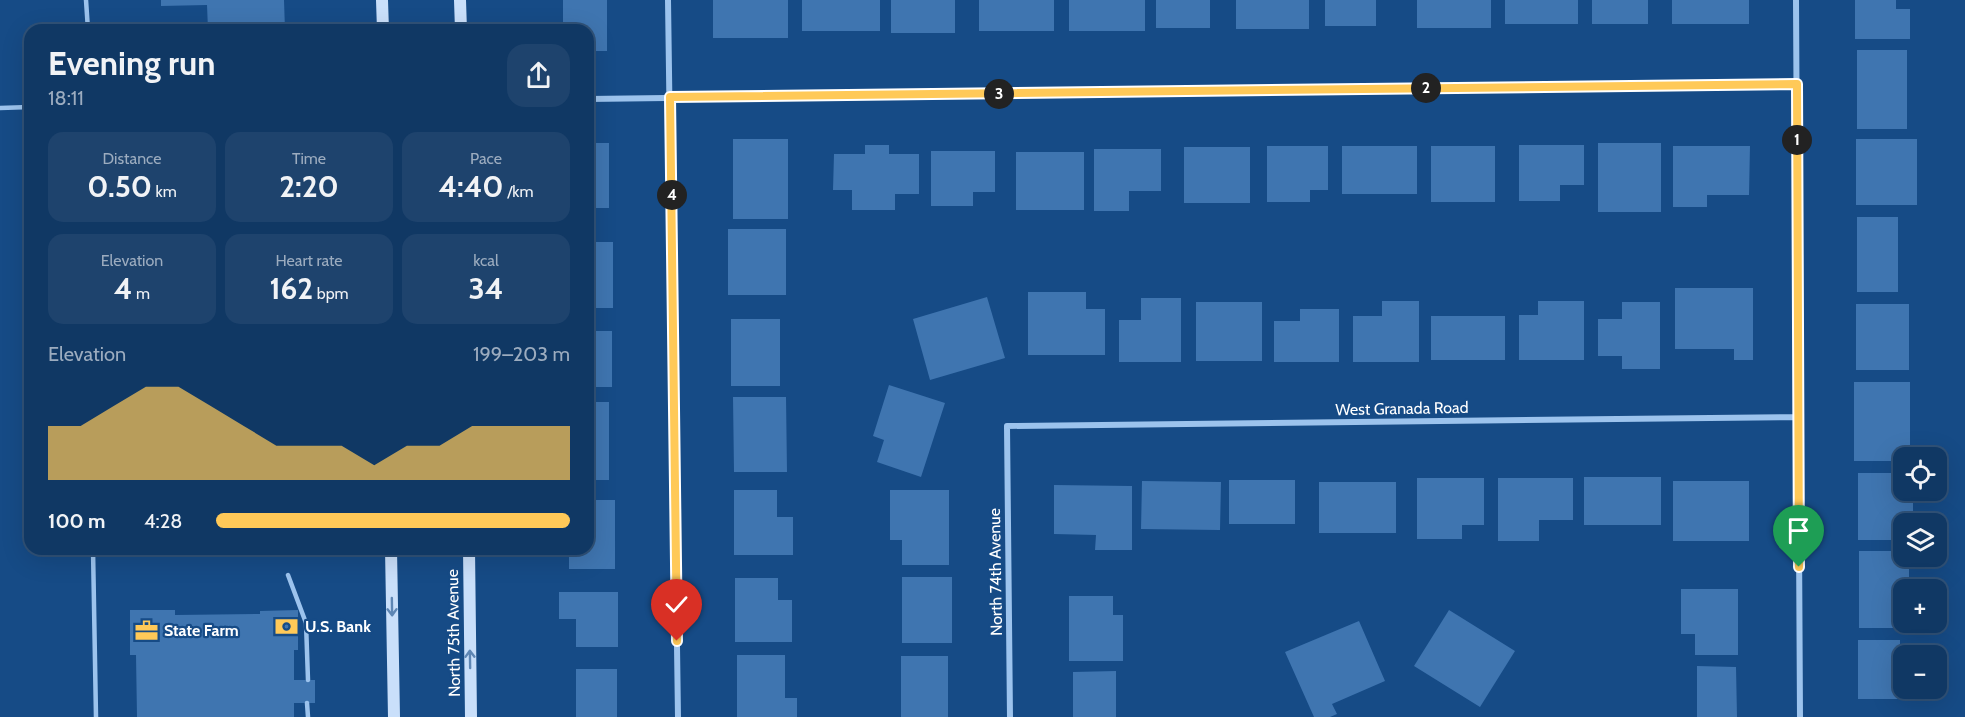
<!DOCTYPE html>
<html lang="en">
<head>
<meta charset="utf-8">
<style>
  :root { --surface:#103864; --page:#1e436d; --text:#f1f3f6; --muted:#9cacbf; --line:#305278; --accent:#ffc958 }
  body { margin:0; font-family:Cabin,sans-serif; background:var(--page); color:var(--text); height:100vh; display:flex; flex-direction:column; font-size:22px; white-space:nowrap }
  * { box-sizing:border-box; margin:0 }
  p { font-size:20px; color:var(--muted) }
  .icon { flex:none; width:33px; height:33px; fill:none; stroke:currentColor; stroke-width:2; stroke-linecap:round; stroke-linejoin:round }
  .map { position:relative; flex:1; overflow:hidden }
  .side { position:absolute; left:24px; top:24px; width:570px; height:531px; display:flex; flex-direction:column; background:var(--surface); border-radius:18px; box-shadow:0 6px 24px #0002,0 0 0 2px var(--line) }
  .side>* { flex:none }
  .tools { position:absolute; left:1893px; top:447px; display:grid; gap:12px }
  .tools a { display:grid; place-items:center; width:54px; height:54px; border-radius:12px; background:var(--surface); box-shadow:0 6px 24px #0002,0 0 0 2px var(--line); font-size:30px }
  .pin { position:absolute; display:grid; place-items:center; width:51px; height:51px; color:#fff; margin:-62px -26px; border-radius:50% 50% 50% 0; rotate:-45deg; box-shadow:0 0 6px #0007 }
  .pin .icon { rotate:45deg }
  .km { position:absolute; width:30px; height:30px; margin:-15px; border-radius:50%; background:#222; color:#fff; font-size:16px; line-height:30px; text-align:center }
  .round { display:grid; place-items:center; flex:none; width:63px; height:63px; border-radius:18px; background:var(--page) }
  .overview { display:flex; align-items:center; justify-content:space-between; height:102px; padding:0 24px }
  h1 { font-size:33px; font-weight:700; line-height:45px }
  .stats { display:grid; grid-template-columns:repeat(3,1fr); gap:9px; height:102px; padding:6px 24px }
  .stats div { display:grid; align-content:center; border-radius:15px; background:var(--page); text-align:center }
  .stats b { font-size:30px; font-weight:700 }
  .stats small { font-size:16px; font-weight:400 }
  .stats p { font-size:16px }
  .chart { height:168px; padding:12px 24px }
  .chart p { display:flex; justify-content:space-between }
  .chart svg { width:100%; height:108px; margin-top:6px; fill:var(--accent); opacity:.7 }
  ul { padding:0 24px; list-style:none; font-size:20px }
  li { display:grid; grid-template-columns:96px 72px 1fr; align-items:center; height:45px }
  li i { height:15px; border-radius:8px; background:var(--accent) }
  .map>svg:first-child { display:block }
</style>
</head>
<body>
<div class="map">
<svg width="1965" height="717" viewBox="0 0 1965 717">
  <rect width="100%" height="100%" fill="#164b86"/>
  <path fill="#3f75b0" d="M161,0H284L285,30H208L207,5L161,6Z
    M563,0H607V51H588V30H563Z
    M713,0H788V38H713Z
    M802,0H880V31H802Z
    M891,0H955V33H891Z
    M979,0H1054V31H979Z
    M1069,0H1145V31H1069Z
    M1156,0H1210V28H1156Z
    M1236,0H1309V29H1236Z
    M1325,0H1376V26H1325Z
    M1417,0H1491V28H1417Z
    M1505,0H1578V24H1505Z
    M1592,0H1648V24H1592Z
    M1672,0H1749V24H1672Z
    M1855,0H1896V9H1910V39H1855Z
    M1857,50H1907V129H1857Z
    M733,139H788V219H733Z
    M1856,139H1917V205H1856Z
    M588,143H609V208H588Z
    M1598,143H1661V212H1598Z
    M865,145H889V154H919V194H895V210H852V190H833L834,154H865Z
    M1519,145H1584V185H1560V201H1519Z
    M1267,146H1328V190H1310V202H1267Z
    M1342,146H1417V194H1342Z
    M1431,146H1495V202H1431Z
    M1673,146H1750L1749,195H1707V207H1673Z
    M1184,147H1250V203H1184Z
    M1094,149H1161V191H1129V211H1094Z
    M931,151H995V192H973V206H931Z
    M1016,152H1084V210H1016Z
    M1857,217H1898V292H1857Z
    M728,229H786V295H728Z
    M588,242H613V308H588Z
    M1675,288H1753V360H1734V349H1675Z
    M1028,292H1086V309H1105V355H1028Z
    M987,297L1005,358L930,380L913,319Z
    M1141,298H1181V362H1119V320H1141Z
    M1382,301H1419V362H1353V316H1382Z
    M1538,301H1584V360H1519V315H1538Z
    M1196,302H1262V361H1196Z
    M1622,302H1660V369H1622V356H1598V319H1622Z
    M1856,304H1909V370H1856Z
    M1300,309H1339V362H1274V321H1300Z
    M1431,316H1505V360H1431Z
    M731,319H780V386H731Z
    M588,331H612V387H588Z
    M1854,382H1910V458H1904V461H1854Z
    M889,385L945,403L921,477L877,462L884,440L873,436Z
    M733,397H786L787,472H734Z
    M588,402H609V480H588Z
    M1858,473H1904V490H1913V524H1904V540H1858Z
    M1584,477H1661V525H1584Z
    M1417,478H1484V525H1462V539H1417Z
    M1498,478H1573V520H1539V541H1498Z
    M1229,480H1295V524H1229Z
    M1142,481L1221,482L1220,530L1141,529Z
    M1673,481H1749V541H1673Z
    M1319,482H1396V533H1319Z
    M1054,485L1132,486V550H1095L1096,535L1054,534Z
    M734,490H777V517H793V555H734Z
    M890,490H949V565H902V540H890Z
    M588,500H615V569H569V549H588Z
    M1859,551H1904V556H1909V590H1904V622H1909V628H1859Z
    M902,577H952V643H902Z
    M735,578H778V600H792V642H735Z
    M1681,589H1738V655H1695V634H1681Z
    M559,592H618V647H576V619H559Z
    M1069,596H1113V615H1123V661H1069Z
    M130,610H175V615L260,614V611L298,610V650H294V680H315V703H294V717H137L136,655H130Z
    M1449,610L1515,651L1480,707L1414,666Z
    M1359,621L1385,681L1332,704L1337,714L1330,717H1314L1285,652Z
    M1858,640H1900V699H1858Z
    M737,655H785V698H797V717H737Z
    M901,656H948V717H901Z
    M1697,666L1736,667L1737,717H1697Z
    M576,669H617V717H576Z
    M1116,671V717H1073V672Z"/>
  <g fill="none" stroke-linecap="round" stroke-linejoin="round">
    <path stroke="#9cc3ed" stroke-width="4.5" d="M86,0L88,30
      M0,108L30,107
      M93,549L96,717
      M288,575L306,623L308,680
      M307,703L308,717"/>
    <path stroke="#9cc3ed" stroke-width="6" d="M668,0L678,717
      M1796,0L1800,717
      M588,99L1797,84
      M1010,717L1007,426L1797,417"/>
    <path stroke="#c9dffa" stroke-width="12" d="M382,0L383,30
      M460,0L461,30
      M391,549L394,717
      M469,549L471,717"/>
  </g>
  <defs><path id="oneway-shaft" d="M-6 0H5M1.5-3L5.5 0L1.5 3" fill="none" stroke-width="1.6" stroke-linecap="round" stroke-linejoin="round" transform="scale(1.5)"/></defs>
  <g stroke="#5e86b4">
    <use href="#oneway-shaft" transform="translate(392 607) rotate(89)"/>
    <use href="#oneway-shaft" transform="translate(470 659) rotate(-91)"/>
  </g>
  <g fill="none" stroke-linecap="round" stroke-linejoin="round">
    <defs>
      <path id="route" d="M677,641L670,97L1797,84L1799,567"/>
    </defs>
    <use href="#route" stroke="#fff" stroke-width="12"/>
    <use href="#route" stroke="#ffc958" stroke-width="8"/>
  </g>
  <defs>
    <symbol id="bank-bare" viewBox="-9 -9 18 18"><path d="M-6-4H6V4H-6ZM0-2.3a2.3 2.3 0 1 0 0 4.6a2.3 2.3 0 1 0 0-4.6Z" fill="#ffc958" stroke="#164b86" stroke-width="2.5" paint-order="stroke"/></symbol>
    <symbol id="office-bare" viewBox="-9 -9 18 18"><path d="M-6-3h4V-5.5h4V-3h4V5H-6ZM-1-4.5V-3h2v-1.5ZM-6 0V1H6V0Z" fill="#ffc958" stroke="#164b86" stroke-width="2.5" paint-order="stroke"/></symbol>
  </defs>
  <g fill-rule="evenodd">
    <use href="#bank-bare" x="270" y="610" width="33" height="33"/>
    <use href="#office-bare" x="130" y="614" width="33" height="33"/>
  </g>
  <g text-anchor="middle" stroke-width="4.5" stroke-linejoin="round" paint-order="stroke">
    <g font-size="16" fill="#fff" stroke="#164b86">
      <text transform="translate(1402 408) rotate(-1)" y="6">West Granada Road</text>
      <text transform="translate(995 572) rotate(-91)" y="6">North 74th Avenue</text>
      <text transform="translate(453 633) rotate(-91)" y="6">North 75th Avenue</text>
    </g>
    <g font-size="16" font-weight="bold" fill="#fff" stroke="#164b86" text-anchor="start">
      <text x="305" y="632">U.S. Bank</text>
      <text x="164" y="636">State Farm</text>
    </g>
  </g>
</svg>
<div class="tools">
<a><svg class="icon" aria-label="locate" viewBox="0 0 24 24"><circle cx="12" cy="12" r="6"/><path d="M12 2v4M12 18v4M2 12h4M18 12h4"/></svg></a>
<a><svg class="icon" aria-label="layers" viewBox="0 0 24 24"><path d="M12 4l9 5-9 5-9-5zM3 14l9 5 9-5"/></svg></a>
<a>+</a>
<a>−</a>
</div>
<div class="pin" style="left:1799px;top:567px;background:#1e9e55"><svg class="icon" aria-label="arrive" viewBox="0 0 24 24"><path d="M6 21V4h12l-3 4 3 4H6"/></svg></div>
<div class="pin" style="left:677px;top:641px;background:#d93025"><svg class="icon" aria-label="check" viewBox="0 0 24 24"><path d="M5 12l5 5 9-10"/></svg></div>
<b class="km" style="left:1797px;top:140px">1</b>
<b class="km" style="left:1426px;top:88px">2</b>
<b class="km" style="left:999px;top:94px">3</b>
<b class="km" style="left:672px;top:195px">4</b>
<section class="side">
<div class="overview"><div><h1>Evening run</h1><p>18:11</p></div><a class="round"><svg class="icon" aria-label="share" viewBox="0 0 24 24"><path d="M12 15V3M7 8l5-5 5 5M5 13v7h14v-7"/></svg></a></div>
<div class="stats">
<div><p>Distance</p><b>0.50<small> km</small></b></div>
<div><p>Time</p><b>2:20</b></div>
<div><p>Pace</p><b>4:40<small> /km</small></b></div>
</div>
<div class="stats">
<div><p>Elevation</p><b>4<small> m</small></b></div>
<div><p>Heart rate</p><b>162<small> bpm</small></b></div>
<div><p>kcal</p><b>34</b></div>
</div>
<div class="chart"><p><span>Elevation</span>199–203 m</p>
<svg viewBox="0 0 160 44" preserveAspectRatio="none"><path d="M0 44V22L10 22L20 14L30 6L40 6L50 14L60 22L70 30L80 30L90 30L100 38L110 30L120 30L130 22L140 22L150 22L160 22V44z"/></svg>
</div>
<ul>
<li><b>100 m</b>4:28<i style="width:100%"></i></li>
</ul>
</section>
</div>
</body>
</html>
